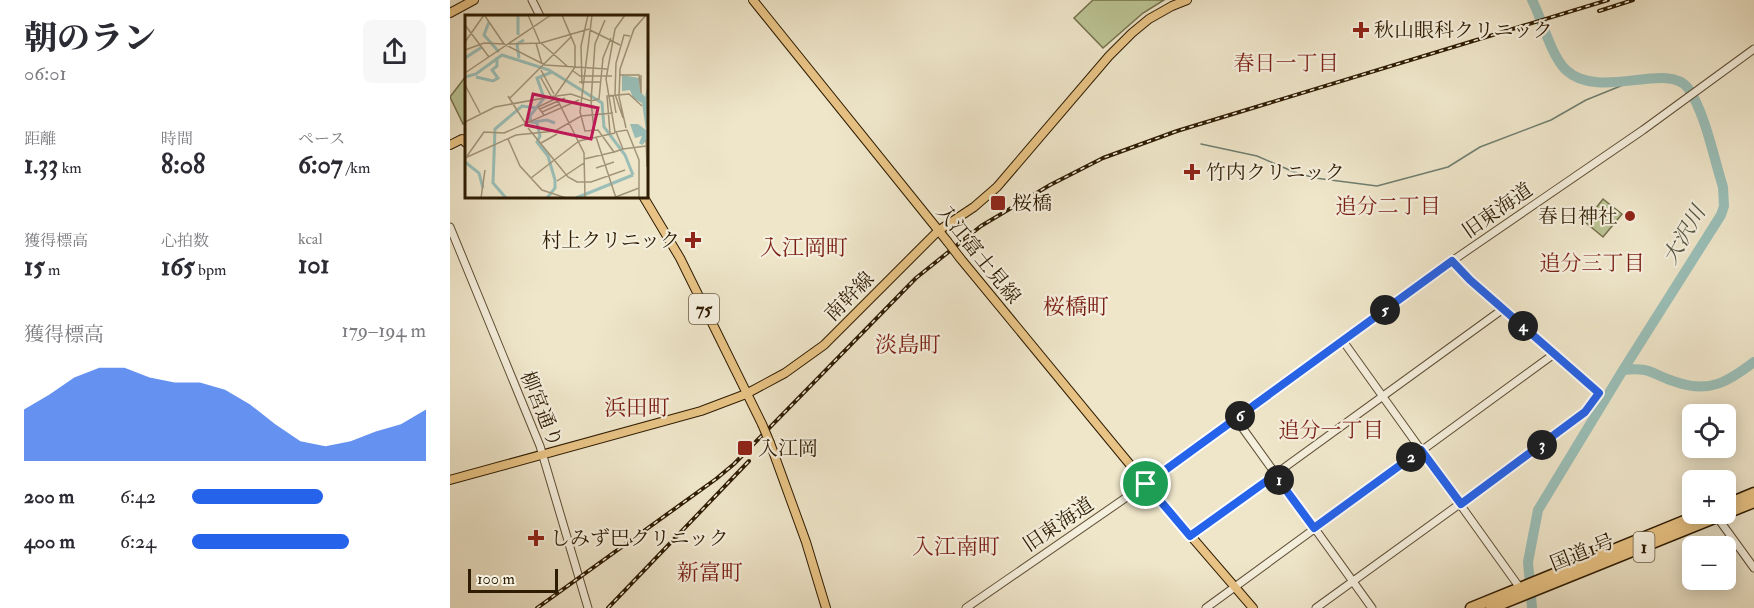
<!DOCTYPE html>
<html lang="ja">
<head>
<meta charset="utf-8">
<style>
  :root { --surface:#fff; --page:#f7f7f7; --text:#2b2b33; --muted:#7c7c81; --accent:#2563eb }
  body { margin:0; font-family:"IM FELL Double Pica","Noto Serif JP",serif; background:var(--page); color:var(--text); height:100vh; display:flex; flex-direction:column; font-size:22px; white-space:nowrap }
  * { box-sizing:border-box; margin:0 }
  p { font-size:20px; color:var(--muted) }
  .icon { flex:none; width:33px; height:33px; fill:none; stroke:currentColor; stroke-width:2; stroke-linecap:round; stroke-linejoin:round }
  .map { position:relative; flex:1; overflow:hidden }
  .drawer { display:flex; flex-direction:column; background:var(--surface); width:450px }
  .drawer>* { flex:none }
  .fabs { position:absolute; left:1232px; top:404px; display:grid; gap:12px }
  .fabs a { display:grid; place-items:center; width:54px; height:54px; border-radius:9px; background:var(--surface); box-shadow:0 3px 15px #0003; font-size:30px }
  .scale { position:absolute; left:18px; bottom:15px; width:90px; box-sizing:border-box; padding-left:6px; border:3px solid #2e1c03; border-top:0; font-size:16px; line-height:21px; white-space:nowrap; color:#2e1c03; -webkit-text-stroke:4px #f5efdd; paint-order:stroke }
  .pin { position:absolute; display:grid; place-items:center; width:51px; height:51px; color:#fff; margin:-26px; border:3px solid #fff; border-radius:50%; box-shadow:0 2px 6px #0007 }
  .km { position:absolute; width:30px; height:30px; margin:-15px; border-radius:50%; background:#222; color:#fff; font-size:16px; line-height:30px; text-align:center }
  .round { display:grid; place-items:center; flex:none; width:63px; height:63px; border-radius:9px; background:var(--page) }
  .overview { display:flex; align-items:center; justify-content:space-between; height:102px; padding:0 24px }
  h1 { font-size:33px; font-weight:800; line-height:45px }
  .metrics { display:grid; grid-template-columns:repeat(3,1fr); gap:9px; height:102px; padding:6px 24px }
  .metrics div { display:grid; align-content:center }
  .metrics b { font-size:26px; font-weight:800 }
  .metrics small { font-size:16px; font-weight:400 }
  .metrics p { font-size:16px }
  .chart { height:168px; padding:12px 24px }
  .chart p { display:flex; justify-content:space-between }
  .chart svg { width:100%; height:108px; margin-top:6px; fill:var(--accent); opacity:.7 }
  ul { padding:0 24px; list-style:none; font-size:20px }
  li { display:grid; grid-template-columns:96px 72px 1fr; align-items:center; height:45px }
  li i { height:15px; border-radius:8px; background:var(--accent) }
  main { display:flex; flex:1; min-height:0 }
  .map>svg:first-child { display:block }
</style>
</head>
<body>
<main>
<section class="drawer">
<div class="overview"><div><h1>朝のラン</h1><p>06:01</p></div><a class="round"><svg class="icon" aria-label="share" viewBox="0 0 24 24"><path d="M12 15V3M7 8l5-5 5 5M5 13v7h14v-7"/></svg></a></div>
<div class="metrics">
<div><p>距離</p><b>1.33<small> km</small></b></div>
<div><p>時間</p><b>8:08</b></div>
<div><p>ペース</p><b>6:07<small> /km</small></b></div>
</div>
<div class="metrics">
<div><p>獲得標高</p><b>15<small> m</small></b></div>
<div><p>心拍数</p><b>165<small> bpm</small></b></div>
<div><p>kcal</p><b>101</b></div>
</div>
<div class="chart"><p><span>獲得標高</span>179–194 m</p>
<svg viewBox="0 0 160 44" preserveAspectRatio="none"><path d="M0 44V23L10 17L20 10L30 6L40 6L50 10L60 12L70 12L80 15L90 21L100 29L110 36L120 38L130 36L140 32L150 29L160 23V44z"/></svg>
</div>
<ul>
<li><b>200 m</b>6:42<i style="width:56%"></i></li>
<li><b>400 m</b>6:24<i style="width:67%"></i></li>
</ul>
</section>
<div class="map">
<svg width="1304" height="608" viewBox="0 0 1304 608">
  <rect width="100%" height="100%" fill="#efe6ca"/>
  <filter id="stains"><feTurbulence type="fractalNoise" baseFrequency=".00333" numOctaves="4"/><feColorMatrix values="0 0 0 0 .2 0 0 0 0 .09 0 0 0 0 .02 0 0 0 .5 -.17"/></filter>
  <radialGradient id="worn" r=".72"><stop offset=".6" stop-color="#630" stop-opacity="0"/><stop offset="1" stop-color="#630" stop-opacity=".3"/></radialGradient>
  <path fill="#bbc495" stroke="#74704c" stroke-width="1.5" d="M643,0H714L693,13L653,48L624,18Z
    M16,76V122L13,124L0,97Z
    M1153,199L1172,214L1153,237L1135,222Z"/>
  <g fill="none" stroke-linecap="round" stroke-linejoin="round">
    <path stroke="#6f7e70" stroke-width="1.5" d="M751,144L807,156L844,172L865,178L927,186L998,167L1030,147L1101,120L1136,100L1183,81"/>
    <path stroke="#9abfb8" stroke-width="10" d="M1173,370C1203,367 1200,374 1226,382C1260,394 1279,381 1304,362
      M1082,608L1078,562L1088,510L1173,370L1271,215L1274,206L1273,187C1264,159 1255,112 1238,88C1218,61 1149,101 1116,70C1101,56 1092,19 1082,0"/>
    <defs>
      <path id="minor" d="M82,0L90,16
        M0,227L90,446L138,608
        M893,341L1070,588
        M786,419L922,608
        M1267,517L1304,568
        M740,536L1053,309
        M516,608L687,490L1002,261L1193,130L1304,49
        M756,608L1104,354
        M866,608L1127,419L1135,413L1149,392L1020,280L1002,261"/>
      <path id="major" d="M303,0L497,241
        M0,13L24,0
        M0,145L12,139L16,143
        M193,196L230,258L312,424
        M510,258L696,484L803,608
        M320,443L356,542L376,608
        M0,480L251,411L296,394L335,373L374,345L488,231L524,207L547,187L659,56L682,33L699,19L722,6L737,0"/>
      <path id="highway" d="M1275,505L1304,493
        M1021,608L1254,513
        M1041,608L1304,502"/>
    </defs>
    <use href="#minor" stroke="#5e4e35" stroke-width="9"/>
    <use href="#major" stroke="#2e1c03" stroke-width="10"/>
    <use href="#highway" stroke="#2e1c03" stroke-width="13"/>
    <use href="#minor" stroke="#f5efdd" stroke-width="7"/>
    <use href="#major" stroke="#e8c385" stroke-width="8"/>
    <use href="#highway" stroke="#e8c385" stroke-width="10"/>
    <defs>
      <path id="rail" d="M1149,11L1183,0
        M87,608L266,479L284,464L466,278L531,226L600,185L653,158L727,131L1158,0
        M158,608L299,461"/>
    </defs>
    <use href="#rail" stroke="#2e1c03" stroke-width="4"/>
    <use href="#rail" stroke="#f5efdd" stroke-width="1.5" stroke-dasharray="4.5" stroke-linecap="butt"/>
    <defs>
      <path id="major-bridge" d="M497,241L510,258
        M312,424L320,443"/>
    </defs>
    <use href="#major-bridge" stroke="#2e1c03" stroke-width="10" stroke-linecap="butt"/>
    <use href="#major-bridge" stroke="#e8c385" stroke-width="8"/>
  </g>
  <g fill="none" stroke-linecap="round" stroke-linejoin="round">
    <defs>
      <path id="route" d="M1002,261L1020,280L1149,393L1135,412L1011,504L971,450L864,528L825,475L740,536L696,484Z"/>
    </defs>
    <use href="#route" stroke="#fff" stroke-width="12"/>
    <use href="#route" stroke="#2563eb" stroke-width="8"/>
  </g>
  <g fill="#8f2418" stroke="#f5efdd" stroke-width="2">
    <path d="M908 21h6v6h6v6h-6v6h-6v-6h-6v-6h6z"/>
    <path d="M739 163h6v6h6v6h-6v6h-6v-6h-6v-6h6z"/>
    <rect x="540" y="195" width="16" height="16" rx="3"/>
    <circle cx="1180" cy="216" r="6"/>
    <path d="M240 231h6v6h6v6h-6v6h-6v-6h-6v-6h6z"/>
    <rect x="287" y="440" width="16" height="16" rx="3"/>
    <path d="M83 529h6v6h6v6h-6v6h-6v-6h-6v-6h6z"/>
  </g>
  <g text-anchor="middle" stroke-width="4.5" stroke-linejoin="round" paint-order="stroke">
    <g fill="#f5efdd" stroke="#6a5b44" stroke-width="1.5">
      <rect x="239" y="294" width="30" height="30" rx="4.5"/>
      <rect x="1183.5" y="532" width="21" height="30" rx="4.5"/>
    </g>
    <g font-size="18" font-weight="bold" fill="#2e1c03">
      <text x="254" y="315">75</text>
      <text x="1194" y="553">1</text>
    </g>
    <g font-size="20" fill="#2e1c03" stroke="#f5efdd" text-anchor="start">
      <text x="924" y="37">秋山眼科クリニック</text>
      <text x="756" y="179">竹内クリニック</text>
      <text x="562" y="210">桜橋</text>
      <text x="1168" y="223" text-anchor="end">春日神社</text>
      <text x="230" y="247" text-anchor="end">村上クリニック</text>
      <text x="308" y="455">入江岡</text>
      <text x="100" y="545">しみず巴クリニック</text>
    </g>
    <g font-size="20" fill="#2e1c03" stroke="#f5efdd">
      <text transform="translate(1047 210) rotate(-35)" y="7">旧東海道</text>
      <text transform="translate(529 254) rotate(51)" y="7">入江富士見線</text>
      <text transform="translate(399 296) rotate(-45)" y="7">南幹線</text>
      <text transform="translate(92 409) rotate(68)" y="7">柳宮通り</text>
      <text transform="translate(608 524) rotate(-34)" y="7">旧東海道</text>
      <text transform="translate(1132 552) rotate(-22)" y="7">国道1号</text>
    </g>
    <g font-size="21" fill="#7a1f14" stroke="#f5efdd">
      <text x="836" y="70">春日一丁目</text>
      <text x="938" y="213">追分二丁目</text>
      <text x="1142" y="270">追分三丁目</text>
      <text x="881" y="437">追分一丁目</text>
    </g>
    <g font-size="21" font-style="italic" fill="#545542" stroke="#f5efdd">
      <text transform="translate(1234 235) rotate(-60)" y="7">大沢川</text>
    </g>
    <g font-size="22" fill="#7a1f14" stroke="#f5efdd">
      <text x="354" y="255">入江岡町</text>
      <text x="626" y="314">桜橋町</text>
      <text x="458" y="352">淡島町</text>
      <text x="187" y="415">浜田町</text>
      <text x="506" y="554">入江南町</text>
      <text x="260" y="580">新富町</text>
    </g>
  </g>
  <g transform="translate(15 15)">
    <rect width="183" height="183" fill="#efe6ca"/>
    <path d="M157,60L174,63L175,76L180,82L183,67V124L177,130L174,128L177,121L170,123L165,109H173L181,115L177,88L168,83L165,75L157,76Z" fill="#9abfb8"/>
    <path fill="none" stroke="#9abfb8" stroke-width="3" d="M53,0V20M24,7L19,20L34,37M0,43L17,32M54,43L52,29L59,25M0,62L11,59L37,40L84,55L137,88L139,112L160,140L168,160M11,62L28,66L33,63L27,55L32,51V42M158,74L167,73L181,89L183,100M68,107L82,105L90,108M0,147L14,158L18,173M41,183L28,168L30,114L57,91L72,93M82,183L90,173V165L83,141L72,127L75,121L72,108L66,107L65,101L79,83L72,63L87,57M111,183L168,160"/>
    <path fill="none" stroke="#a2957a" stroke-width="1.5" d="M63,0L75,28M127,0L115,97L120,116L133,115L149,137L158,134L151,117M160,0L150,14L141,64L150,117L162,115L174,145V183M20,1L39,29M0,10L24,42M125,15L155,30M0,27L19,0M71,28L77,49M76,28L102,51M44,29L76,28L124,14M0,35L19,28L39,29L80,50L110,52V31L97,0M76,55L89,79M108,56L115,61H147M0,58L86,0M155,60H174L176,78V60M76,63L86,81M114,67H136M117,69L116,31L123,0M0,70L15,98M90,80L119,138L120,183M148,80L151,98M43,81L62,111M92,81L106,79L126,86L134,84L138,43L146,23M44,84L106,22M75,94L100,83M77,97L95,89M79,100L73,92L92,83M158,103L150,79L151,48L159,20L165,21M0,107L30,92L90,81L110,52L142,54M63,113L103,162L112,167H126L160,155M161,113L154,82L155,54L169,14L181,0M129,115L126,86L130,29L140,5M145,118L142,81L164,79L177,91M131,122L151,183M43,124L55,151L77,175L101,183M181,125L182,152M114,126L150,118M76,128L92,119M158,134L181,131M2,141L19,117L39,118L114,85M0,143L51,120L90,116L116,101L148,98M119,144L149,137M131,153L149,147M66,163L114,126M92,166L119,148M16,183L20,155M148,183L174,173"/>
    <path fill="#c2185b" fill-opacity="0.15" stroke="#c2185b" stroke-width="3" d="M68,79L133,93L126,124L61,110Z"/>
    <rect width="183" height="183" fill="none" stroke="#2e1c03" stroke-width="3"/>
  </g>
  <rect width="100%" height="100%" filter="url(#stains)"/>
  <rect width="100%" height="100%" fill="url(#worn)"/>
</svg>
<div class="fabs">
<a><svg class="icon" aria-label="locate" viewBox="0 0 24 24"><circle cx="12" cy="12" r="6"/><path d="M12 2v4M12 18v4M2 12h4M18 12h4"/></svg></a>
<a>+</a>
<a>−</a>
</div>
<div class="scale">100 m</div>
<div class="pin" style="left:696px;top:484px;background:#1e9e55"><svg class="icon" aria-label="arrive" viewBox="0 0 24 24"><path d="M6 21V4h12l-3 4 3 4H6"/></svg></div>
<b class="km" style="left:829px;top:480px">1</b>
<b class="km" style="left:961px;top:457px">2</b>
<b class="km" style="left:1092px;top:445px">3</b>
<b class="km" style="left:1073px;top:326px">4</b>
<b class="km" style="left:935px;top:310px">5</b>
<b class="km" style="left:790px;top:416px">6</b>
</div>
</main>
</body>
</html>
